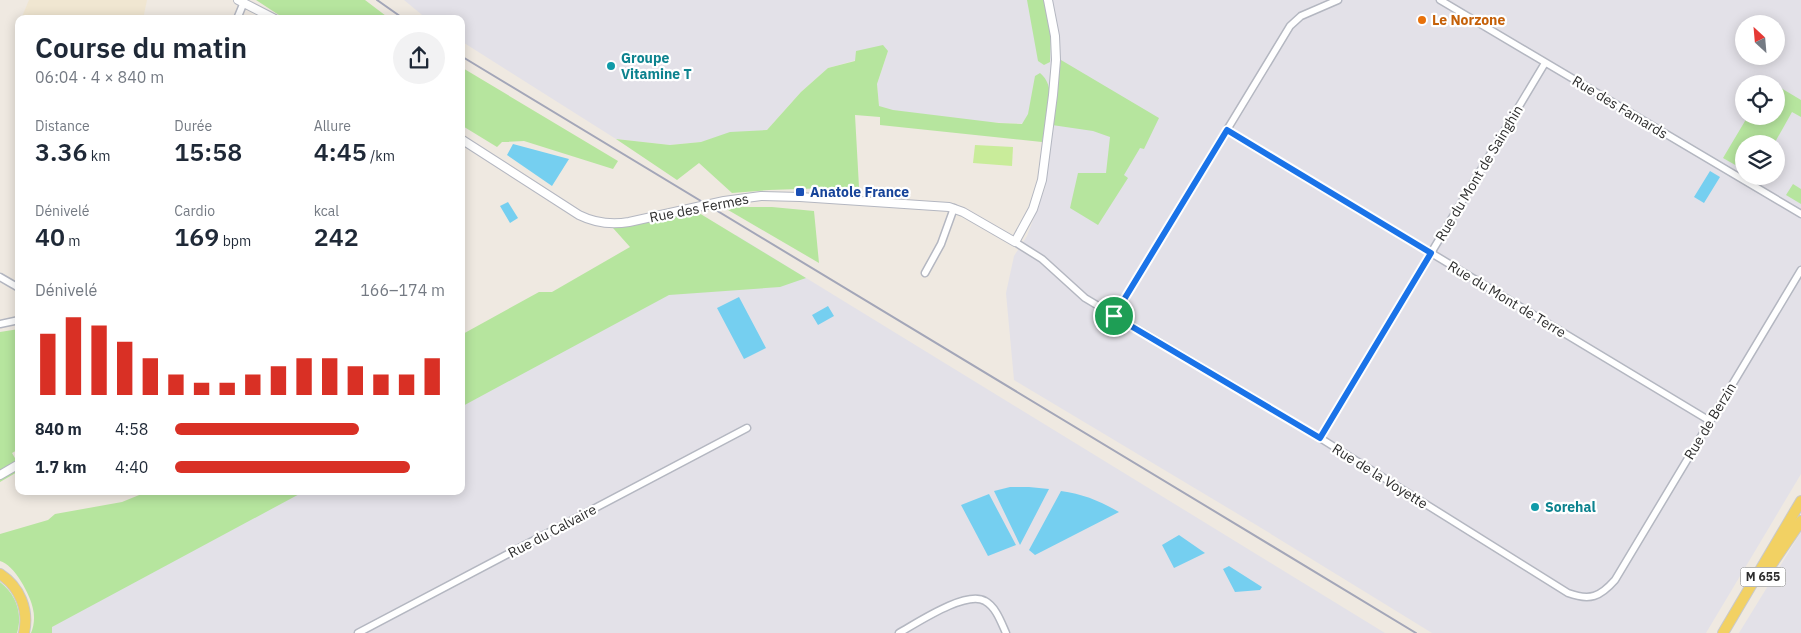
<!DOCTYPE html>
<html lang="fr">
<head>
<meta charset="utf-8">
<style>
  :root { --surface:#fff; --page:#f2f2f3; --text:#1f2937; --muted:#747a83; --accent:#d93025 }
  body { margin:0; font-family:"IBM Plex Sans",sans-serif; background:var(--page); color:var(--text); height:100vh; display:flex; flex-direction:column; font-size:19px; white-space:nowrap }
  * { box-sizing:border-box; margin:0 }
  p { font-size:16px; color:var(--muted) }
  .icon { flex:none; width:28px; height:28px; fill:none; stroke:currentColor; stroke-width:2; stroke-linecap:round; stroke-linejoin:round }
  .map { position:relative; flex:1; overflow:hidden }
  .drawer { position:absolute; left:15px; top:15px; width:450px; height:480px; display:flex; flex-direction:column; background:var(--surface); border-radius:10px; box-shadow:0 2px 12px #0003 }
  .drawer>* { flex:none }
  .needle { width:32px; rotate:334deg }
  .fabs { position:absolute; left:1735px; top:15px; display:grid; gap:10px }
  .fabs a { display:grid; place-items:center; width:50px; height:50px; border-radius:50%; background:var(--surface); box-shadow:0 2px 12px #0003; font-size:25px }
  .pin { position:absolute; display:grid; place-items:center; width:42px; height:42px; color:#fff; margin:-21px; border:2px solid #fff; border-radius:50%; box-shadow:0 1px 5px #0007 }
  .round { display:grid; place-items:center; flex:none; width:52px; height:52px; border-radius:26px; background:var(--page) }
  .headline { display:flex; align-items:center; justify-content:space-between; height:85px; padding:0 20px }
  h1 { font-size:28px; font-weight:600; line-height:38px }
  .figures { display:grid; grid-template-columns:repeat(3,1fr); gap:8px; height:85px; padding:5px 20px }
  .figures div { display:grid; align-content:center }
  .figures b { font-size:25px; font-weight:600 }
  .figures small { font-size:14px; font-weight:400 }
  .figures p { font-size:14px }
  .chart { height:140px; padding:10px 20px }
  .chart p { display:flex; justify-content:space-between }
  .chart svg { width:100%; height:90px; margin-top:5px; stroke:var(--accent); stroke-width:6 }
  ul { padding:0 20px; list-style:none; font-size:16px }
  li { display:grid; grid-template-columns:80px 60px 1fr; align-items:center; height:38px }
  li i { height:12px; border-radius:6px; background:var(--accent) }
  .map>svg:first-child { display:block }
</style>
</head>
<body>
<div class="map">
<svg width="1801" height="633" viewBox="0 0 1801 633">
  <rect width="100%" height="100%" fill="#efe9e1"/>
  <path fill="#e3e1e8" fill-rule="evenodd" d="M404,0H1801V474L1706,633H1432L1258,526L1014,380L1006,293L1014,256L1027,236L1045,188L1052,125L880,117L877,84L888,51L828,68L801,92L767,130L701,142L670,145L616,139L461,41V19H427ZM1744,24H1776V56H1744ZM1744,84H1776V116H1744ZM1744,144H1776V176H1744Z
    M736,235L1385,633H52V627L255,491H461V381Z
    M1801,532V633H1739Z"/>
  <path fill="#f0e6d1" d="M29,0H147L143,19H21Z"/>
  <path fill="#b6e59e" d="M256,0H365L390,19H285Z
    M1027,0H1045L1051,28L1050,62L1044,65L1038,61Z
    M883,45L888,51L877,84L879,106L893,110L999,123L1022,124L1028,114L1035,76L1040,73C1059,88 1046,122 1042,142L880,125V117L855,115L859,187L769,190L732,193L699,163L677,180L616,139L670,145L701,142L730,132L767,130L801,92L828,68L855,61L856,51Z
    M1061,60L1159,118L1144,149L1140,148L1124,175L1128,178L1098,225L1070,208L1078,173H1106L1110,137L1093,131L1052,125Z
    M461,67L618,161L613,169L524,141L502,142L497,147L461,125Z
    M1776,85L1801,100V117L1792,112L1774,144H1744V170L1723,158L1748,116H1776Z
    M1793,184L1801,189V204L1786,195Z
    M723,207H772L814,211L819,263Z
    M699,213L806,278L780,287L669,295L461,407V335L539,292H552L630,247L613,228Z
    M19,329V449L12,453L19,465V471L0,482V332Z
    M149,491H165L167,494L173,491H305L52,627V633H31C34,626 35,617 33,609C31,596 14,564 0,561V534L48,520L55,514L122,502Z
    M0,582C16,594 23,614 17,633H0Z"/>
  <path fill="#c9ec9a" d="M975,145L1013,147L1012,166L973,163Z"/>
  <path fill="#75cff0" d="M513,144L569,159L552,186L507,155Z
    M1710,171L1720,177L1704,203L1694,197Z
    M508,202L518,218L510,223L500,206Z
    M739,297L766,348L744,359L717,308Z
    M828,306L834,316L818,325L812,315Z
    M1010,487H1029L1049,489L1020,545L994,491Z
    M1061,491C1083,494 1100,501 1119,512L1035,555L1029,550Z
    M989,494L1016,545L988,556L961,505Z
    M1179,535L1205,553L1174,568L1162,545Z
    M1229,566L1262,587L1260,590L1235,592L1223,569Z"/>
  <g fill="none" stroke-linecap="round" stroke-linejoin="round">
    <defs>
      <path id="minor" d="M1440,0L1801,214
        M237,19L244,2
        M1227,130L1710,421
        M1015,242L1042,259L1085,298L1320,438L1568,593C1590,601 1600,597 1615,580L1801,270
        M925,273L941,244L954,208
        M0,277L19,288
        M1114,316L1290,26L1301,16L1338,0
        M0,324L19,320
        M1320,438L1545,63
        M358,633L747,428
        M899,633C917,623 966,590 985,601C996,607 1001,622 1006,633"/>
      <path id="tertiary" d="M238,0L275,19
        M461,139L579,215C595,223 611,225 629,222L724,201L761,196L800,197L949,207L963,212L1015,242L1033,209L1042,180L1053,95L1056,60L1055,36L1048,0
        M0,475L19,464"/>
      <path id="primary" d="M0,574C20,587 29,610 24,633
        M1761,580L1801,521
        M1723,633L1801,501"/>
    </defs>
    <use href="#minor" stroke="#b4b7c1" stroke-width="9"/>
    <use href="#tertiary" stroke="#b4b7c1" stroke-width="10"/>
    <use href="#primary" stroke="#c9c9c9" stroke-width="12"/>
    <use href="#minor" stroke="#fff" stroke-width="6"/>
    <use href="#tertiary" stroke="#fff" stroke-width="8"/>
    <use href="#primary" stroke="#f2d163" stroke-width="10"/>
    <path stroke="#a3a6b8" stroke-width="2" d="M377,0L404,19
      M461,56L1416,633"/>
  </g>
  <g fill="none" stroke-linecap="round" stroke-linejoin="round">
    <defs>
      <path id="route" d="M1227,130L1431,253L1320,438L1114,316Z"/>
    </defs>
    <use href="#route" stroke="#fff" stroke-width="10"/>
    <use href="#route" stroke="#1a73e8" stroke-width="6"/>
  </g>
  <circle fill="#e8710a" stroke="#fff" stroke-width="2" cx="1422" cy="20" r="5"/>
  <g fill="#0f9aa8" stroke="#fff" stroke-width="2">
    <circle cx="611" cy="66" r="5"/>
    <circle cx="1535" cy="507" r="5"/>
  </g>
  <rect fill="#1a4fb4" stroke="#fff" stroke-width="2" x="795" y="187" width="10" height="10" rx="2.5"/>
  <g text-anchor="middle" stroke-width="4.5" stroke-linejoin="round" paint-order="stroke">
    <rect fill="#fff" stroke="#6d6d6d" stroke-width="1" x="1740.5" y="567.5" width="45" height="19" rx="4"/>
    <g font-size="12" font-weight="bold" fill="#2e2e2e">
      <text x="1763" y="581">M 655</text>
    </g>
    <g font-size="14" font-weight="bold" fill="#c56008" stroke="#fff" text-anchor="start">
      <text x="1432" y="25">Le Norzone</text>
    </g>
    <g font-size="14" font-weight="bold" fill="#0d838f" stroke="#fff" text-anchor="start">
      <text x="621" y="63">Groupe<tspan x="621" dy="16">Vitamine T</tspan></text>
      <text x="1545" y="512">Sorehal</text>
    </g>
    <g font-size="14" fill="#2e2e2e" stroke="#fff">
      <text transform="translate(1620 107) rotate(31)" y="5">Rue des Famards</text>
      <text transform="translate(1479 173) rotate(-59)" y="5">Rue du Mont de Sainghin</text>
      <text transform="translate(699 208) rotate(-11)" y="5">Rue des Fermes</text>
      <text transform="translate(1507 299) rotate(31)" y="5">Rue du Mont de Terre</text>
      <text transform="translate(1710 421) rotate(-59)" y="5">Rue de Berzin</text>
      <text transform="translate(1380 476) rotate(32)" y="5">Rue de la Voyette</text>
      <text transform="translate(552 531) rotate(-28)" y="5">Rue du Calvaire</text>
    </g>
    <g font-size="14" font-weight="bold" fill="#164399" stroke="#fff" text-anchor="start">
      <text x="810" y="197">Anatole France</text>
    </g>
  </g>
</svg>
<div class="fabs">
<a><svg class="needle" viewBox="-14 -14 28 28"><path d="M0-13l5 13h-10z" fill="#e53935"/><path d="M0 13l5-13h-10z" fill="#747a83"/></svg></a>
<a><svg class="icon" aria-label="locate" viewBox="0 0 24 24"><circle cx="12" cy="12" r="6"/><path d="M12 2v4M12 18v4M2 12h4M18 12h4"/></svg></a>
<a><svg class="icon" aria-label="layers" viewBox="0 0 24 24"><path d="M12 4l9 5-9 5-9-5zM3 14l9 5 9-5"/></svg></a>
</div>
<div class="pin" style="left:1114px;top:316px;background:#1e9e55"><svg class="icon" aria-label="arrive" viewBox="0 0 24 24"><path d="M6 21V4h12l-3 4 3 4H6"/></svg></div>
<section class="drawer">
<div class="headline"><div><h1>Course du matin</h1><p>06:04 · 4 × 840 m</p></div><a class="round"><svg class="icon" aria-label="share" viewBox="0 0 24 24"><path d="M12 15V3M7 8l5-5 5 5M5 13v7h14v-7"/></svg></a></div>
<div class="figures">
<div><p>Distance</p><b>3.36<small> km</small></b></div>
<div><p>Durée</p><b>15:58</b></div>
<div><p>Allure</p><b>4:45<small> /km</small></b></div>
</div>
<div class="figures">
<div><p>Dénivelé</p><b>40<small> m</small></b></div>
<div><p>Cardio</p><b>169<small> bpm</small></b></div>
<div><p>kcal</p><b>242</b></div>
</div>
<div class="chart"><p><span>Dénivelé</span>166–174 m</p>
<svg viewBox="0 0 160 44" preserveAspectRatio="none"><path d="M5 44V14M15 44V6M25 44V10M35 44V18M45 44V26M55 44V34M65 44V38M75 44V38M85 44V34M95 44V30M105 44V26M115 44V26M125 44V30M135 44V34M145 44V34M155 44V26"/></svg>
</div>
<ul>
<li><b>840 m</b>4:58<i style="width:68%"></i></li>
<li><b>1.7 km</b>4:40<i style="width:87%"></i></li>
</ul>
</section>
</div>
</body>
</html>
